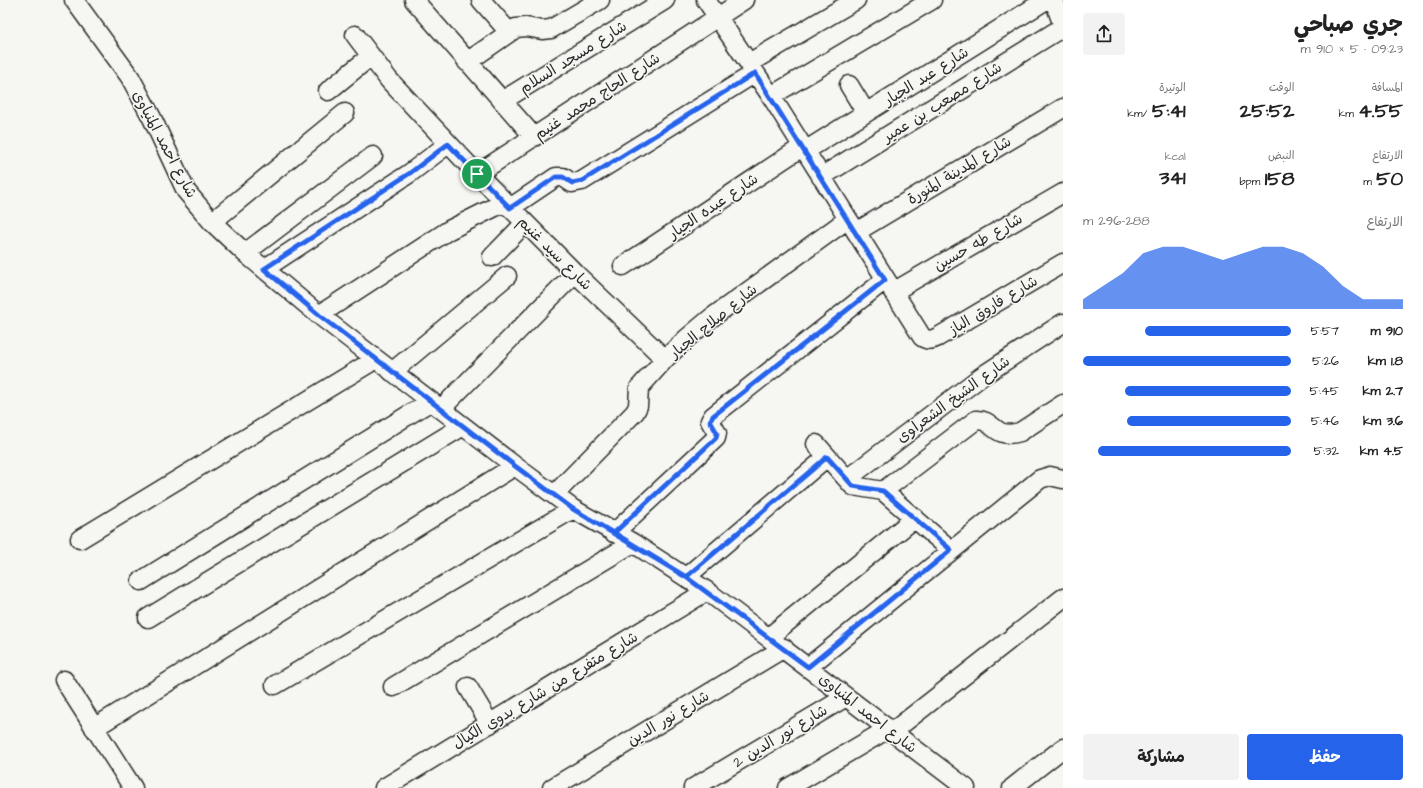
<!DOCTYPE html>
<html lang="ar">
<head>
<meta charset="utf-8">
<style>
  :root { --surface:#fff; --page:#f2f2f2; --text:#222; --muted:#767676; --accent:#2563eb }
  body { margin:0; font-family:"Architects Daughter","Playpen Sans Arabic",sans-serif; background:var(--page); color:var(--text); direction:rtl; height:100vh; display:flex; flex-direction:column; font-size:15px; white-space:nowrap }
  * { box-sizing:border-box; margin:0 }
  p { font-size:13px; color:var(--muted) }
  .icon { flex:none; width:22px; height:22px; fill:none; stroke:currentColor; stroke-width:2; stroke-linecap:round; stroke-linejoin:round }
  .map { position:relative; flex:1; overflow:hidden; direction:ltr }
  .details { display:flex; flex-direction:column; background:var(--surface); width:360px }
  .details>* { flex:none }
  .pin { position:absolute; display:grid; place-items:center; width:34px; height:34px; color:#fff; margin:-17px; border:2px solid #fff; border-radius:50%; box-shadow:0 1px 4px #0007 }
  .round { display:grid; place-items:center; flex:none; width:42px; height:42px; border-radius:4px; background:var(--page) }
  .summary { display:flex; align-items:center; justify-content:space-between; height:68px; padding:0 20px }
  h1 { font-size:22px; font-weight:700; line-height:30px }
  .stats { display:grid; grid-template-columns:repeat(3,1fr); gap:6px; height:68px; padding:4px 20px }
  .stats div { display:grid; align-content:center }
  .stats b { font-size:20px; font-weight:700 }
  .stats small { font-size:11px; font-weight:400 }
  .stats p { font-size:11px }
  .chart { height:112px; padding:8px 20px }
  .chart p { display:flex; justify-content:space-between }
  .chart svg { width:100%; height:72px; margin-top:4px; fill:var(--accent); opacity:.7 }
  .button { display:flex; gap:8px; margin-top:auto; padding:8px 20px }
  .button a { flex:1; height:46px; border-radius:4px; background:var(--accent); color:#fff; font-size:16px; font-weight:700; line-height:46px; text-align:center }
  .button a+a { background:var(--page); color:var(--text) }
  ul { padding:0 20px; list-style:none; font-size:13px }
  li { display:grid; grid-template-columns:64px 48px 1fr; align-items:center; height:30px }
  li i { height:10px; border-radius:5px; background:var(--accent) }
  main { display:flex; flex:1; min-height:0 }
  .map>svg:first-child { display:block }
</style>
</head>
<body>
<main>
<section class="details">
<div class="summary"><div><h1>جري صباحي</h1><p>09:23 · 5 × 910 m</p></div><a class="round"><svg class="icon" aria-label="share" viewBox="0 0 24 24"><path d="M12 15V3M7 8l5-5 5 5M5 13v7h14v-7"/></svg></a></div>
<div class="stats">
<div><p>المسافة</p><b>4.55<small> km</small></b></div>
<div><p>الوقت</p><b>25:52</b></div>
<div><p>الوتيرة</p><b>5:41<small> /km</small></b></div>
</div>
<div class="stats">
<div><p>الارتفاع</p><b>50<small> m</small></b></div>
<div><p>النبض</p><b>158<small> bpm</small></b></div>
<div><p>kcal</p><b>341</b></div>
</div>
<div class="chart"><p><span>الارتفاع</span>288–296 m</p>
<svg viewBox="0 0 160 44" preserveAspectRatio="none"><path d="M0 44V38L10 30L20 22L30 10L40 6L50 6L60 10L70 14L80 10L90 6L100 6L110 10L120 18L130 30L140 38L150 38L160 38V44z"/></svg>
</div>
<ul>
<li><b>910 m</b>5:57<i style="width:70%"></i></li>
<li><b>1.8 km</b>5:26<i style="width:100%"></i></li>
<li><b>2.7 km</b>5:45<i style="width:80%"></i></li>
<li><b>3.6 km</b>5:46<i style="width:79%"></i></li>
<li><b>4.5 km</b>5:32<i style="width:93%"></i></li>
</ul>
<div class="button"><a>حفظ</a><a>مشاركة</a></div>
</section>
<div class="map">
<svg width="1063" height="788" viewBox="0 0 1063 788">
  <rect width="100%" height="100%" fill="#f6f6f2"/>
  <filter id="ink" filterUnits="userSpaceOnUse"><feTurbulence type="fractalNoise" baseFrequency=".025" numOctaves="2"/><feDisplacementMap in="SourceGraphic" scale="8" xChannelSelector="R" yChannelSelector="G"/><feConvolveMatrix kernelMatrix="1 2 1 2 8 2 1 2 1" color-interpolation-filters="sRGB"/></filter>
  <g filter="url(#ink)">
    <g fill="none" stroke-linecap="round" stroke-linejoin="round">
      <defs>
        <path id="street" d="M74,0L130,77L152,118L186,191L212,222L245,253L319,315L515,466L573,509L633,543L707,591L966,788
          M414,0L534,137
          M481,0L509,32
          M706,0L771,96L922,337C928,341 932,340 938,337L1063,263
          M1054,0L1063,26
          M355,35L389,80L477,174L575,273L665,359
          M467,62L516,28L526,27L542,30L551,29L600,0
          M749,63L856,0
          M849,85L866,113
          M328,91L371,56
          M771,96L932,0
          M502,101L665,0
          M805,151L1046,0
          M477,174L744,0
          M821,177L1063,27
          M510,208L556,177H563L572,183L582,181L755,73
          M212,222L345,113
          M856,232L1063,108
          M245,253L373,156
          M492,257L525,223
          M623,266L802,147
          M264,269L410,173L448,144
          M893,292L1063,193
          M319,315L449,230L505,202
          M392,372L507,276
          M441,409L575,273
          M816,444L853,486L883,491L951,550
          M847,479L982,376L1063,323
          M883,491L976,420C995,419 993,440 1020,432L1063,404
          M554,495L635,412L638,406L639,388L665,359L686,339L711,318L848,219
          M614,533L716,438L717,433L710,421L713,416L885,280
          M80,539L376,359
          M686,577L827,457
          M141,581L431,401
          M148,618L463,426
          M769,637L915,518
          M808,667L1040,479L1050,476L1063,479
          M64,680L133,788
          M275,685L573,509
          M393,687L633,543
          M468,687L490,724
          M94,728L515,466
          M892,732L1063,598
          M384,788L707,591
          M552,788L784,648
          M693,788L846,697
          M788,788L888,729
          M1012,788L1063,748"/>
      </defs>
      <use href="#street" stroke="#2b2b2b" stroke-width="21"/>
      <use href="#street" stroke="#f6f6f2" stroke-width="18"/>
    </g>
  </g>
  <g fill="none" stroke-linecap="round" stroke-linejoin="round" filter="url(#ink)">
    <defs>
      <path id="route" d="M477,174L448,144L410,173L264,269L319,315L515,466L573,509L686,577L808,667L951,550L883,491L853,486L827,457L686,577L614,533L716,438L717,433L710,421L713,416L885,280L755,73L582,181L572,183L563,177H556L510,208L477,174"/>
    </defs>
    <use href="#route" stroke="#fff" stroke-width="8"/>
    <use href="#route" stroke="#2563eb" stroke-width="5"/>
  </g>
  <g text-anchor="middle" stroke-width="3" stroke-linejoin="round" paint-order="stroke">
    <g font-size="15" fill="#2b2b2b" stroke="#f6f6f2">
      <text transform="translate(573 57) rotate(-32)" y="5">شارع مسجد السلام</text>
      <text transform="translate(926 76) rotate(-32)" y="5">شارع عبد الجبار</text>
      <text transform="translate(597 96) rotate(-33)" y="5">شارع الحاج محمد غنيم</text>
      <text transform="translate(942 102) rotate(-32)" y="5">شارع مصعب بن عمير</text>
      <text transform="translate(165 144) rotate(62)" y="5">شارع احمد المنياوى</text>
      <text transform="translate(959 170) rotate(-31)" y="5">شارع المدينة المنورة</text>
      <text transform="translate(713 206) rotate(-34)" y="5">شارع عبده الجيار</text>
      <text transform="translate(978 242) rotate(-30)" y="5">شارع طه حسين</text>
      <text transform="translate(555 253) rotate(45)" y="5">شارع سيد غنيم</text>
      <text transform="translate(993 305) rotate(-31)" y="5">شارع فاروق الباز</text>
      <text transform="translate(713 321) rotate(-39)" y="5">شارع صلاح الجيار</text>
      <text transform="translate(953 399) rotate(-36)" y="5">شارع الشيخ الشعراوى</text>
      <text transform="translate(545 690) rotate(-31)" y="5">شارع متفرع من شارع بدوى الكيال</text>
      <text transform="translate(868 713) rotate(38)" y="5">شارع احمد المنياوى</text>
      <text transform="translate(668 718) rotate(-31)" y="5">شارع نور الدين</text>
      <text transform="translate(780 736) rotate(-31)" y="5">شارع نور الدين 2</text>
    </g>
  </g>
</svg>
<div class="pin" style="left:477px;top:174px;background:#1e9e55"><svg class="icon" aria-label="arrive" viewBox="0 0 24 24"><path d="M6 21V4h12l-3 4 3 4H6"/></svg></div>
</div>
</main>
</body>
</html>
